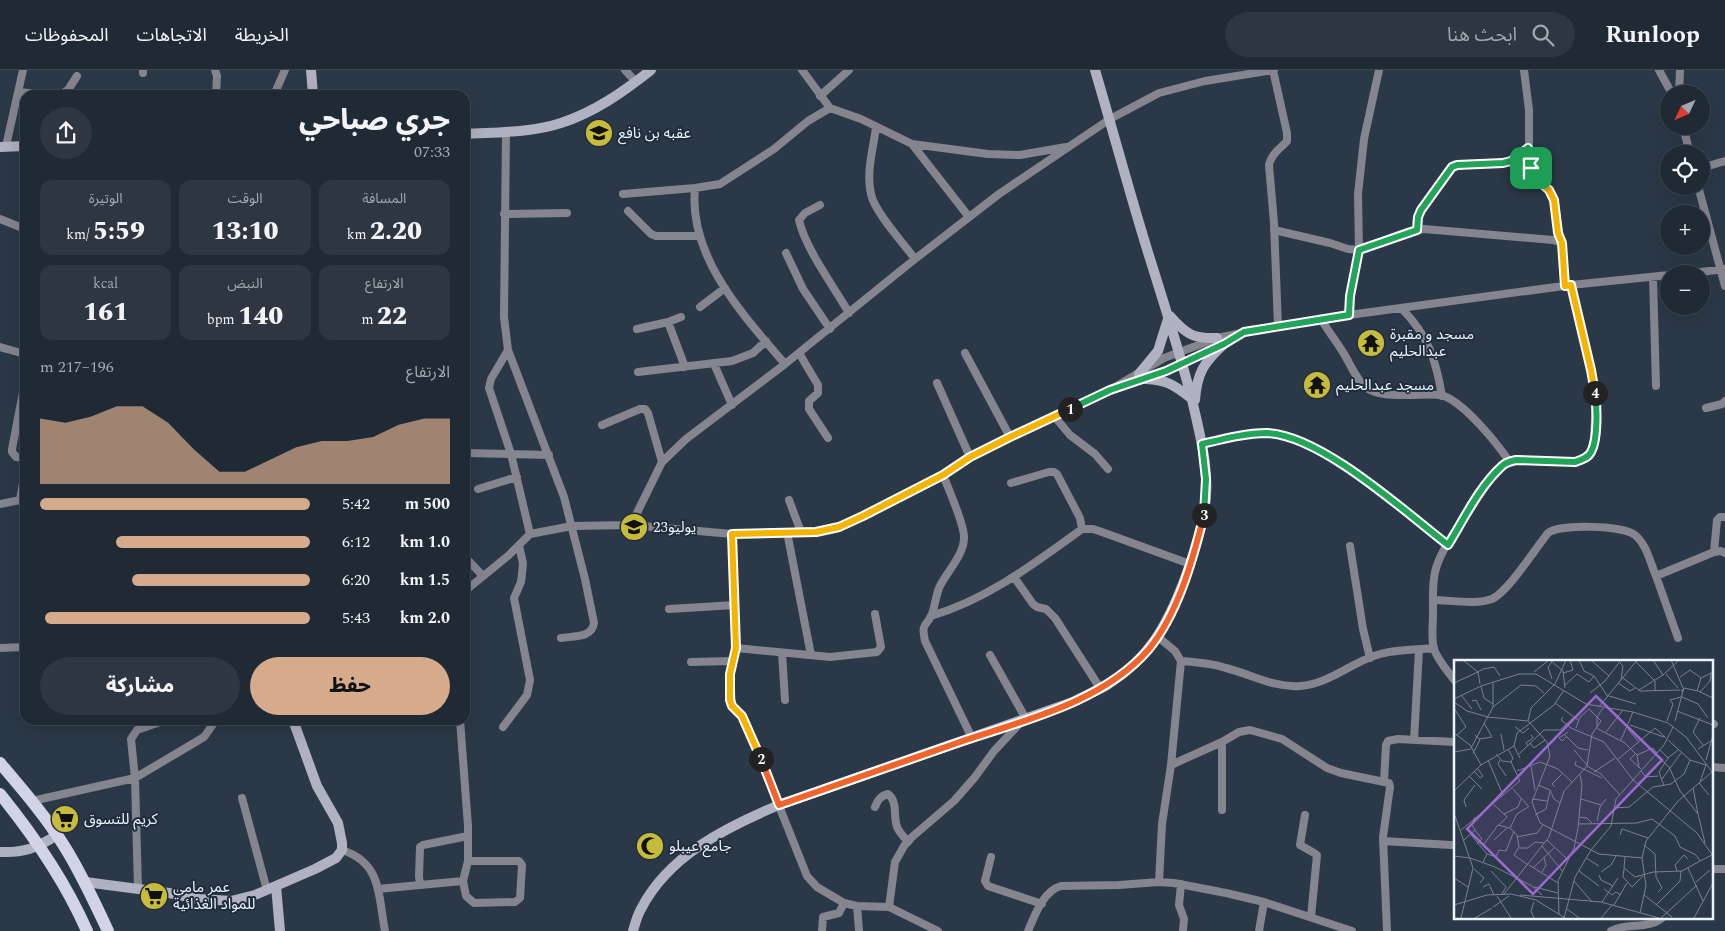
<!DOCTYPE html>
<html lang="ar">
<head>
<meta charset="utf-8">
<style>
  :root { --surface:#202a35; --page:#2d3641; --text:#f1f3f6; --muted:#a2a7ad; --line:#3d4650; --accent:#d6ab8b }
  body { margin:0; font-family:Spectral,"Noto Sans Arabic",serif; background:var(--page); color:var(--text); direction:rtl; height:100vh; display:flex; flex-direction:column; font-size:19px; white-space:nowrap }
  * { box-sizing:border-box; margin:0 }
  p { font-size:16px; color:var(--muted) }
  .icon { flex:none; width:28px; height:28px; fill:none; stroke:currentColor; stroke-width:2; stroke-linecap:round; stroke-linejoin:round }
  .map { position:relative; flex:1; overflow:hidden; direction:ltr }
  .sheet { position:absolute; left:20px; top:20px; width:450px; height:635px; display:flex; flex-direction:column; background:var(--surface); border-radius:15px; box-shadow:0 5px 20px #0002,0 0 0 1px var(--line); direction:rtl }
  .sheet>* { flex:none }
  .needle { width:32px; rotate:226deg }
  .buttons { position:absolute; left:1660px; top:15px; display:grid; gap:10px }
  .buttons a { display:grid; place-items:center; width:50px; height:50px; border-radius:50%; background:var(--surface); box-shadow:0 5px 20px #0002,0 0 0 1px var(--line); font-size:25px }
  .pin { position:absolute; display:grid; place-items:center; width:42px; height:42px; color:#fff; margin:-21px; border-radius:10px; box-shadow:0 2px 8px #0006 }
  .km { position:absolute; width:25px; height:25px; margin:-12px; border-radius:50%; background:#222; color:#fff; font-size:14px; line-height:25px; text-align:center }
  .round { display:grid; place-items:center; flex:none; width:52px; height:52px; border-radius:26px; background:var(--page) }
  .summary { display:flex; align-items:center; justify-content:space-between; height:85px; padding:0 20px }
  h1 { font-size:28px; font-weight:800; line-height:38px }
  .metrics { display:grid; grid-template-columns:repeat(3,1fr); gap:8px; height:85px; padding:5px 20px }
  .metrics div { display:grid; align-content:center; border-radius:12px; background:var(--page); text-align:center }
  .metrics b { font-size:25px; font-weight:800 }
  .metrics small { font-size:14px; font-weight:400 }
  .metrics p { font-size:14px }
  .chart { height:140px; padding:10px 20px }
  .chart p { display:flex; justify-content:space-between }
  .chart svg { width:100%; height:90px; margin-top:5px; fill:var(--accent); opacity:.7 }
  .primary-button { display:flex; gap:10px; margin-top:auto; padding:10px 20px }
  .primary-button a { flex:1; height:58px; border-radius:30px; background:var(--accent); color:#111; font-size:20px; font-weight:800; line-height:58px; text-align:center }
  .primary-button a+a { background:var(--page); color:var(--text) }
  ul { padding:0 20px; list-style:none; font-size:16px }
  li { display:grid; grid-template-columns:80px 60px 1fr; align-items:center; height:38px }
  li i { height:12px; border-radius:6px; background:var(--accent) }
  header { display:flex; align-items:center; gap:30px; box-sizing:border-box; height:70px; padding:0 25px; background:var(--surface); border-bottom:1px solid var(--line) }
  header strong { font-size:24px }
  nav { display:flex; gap:28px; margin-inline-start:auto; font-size:18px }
  .search { width:350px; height:45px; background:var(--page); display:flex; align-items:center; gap:12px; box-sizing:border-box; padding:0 18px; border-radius:28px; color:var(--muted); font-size:19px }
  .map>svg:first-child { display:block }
</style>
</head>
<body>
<header>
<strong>Runloop</strong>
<div class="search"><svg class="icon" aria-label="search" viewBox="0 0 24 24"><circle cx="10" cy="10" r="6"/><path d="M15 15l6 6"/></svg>ابحث هنا</div>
<nav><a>الخريطة</a><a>الاتجاهات</a><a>المحفوظات</a></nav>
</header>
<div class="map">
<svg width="1725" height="861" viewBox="0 0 1725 861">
  <rect width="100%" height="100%" fill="#2b3847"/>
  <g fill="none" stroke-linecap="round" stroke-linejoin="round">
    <path stroke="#84858f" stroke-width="8" d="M215,0L217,6L216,25
      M625,0L636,12
      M802,0L830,38L861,49L912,74L969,147
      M1273,0L1287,63V71C1280,79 1271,84 1269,95L1274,153L1278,256
      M1524,0L1529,40V78L1531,98L1534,107L1549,120L1554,130L1559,163L1562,173L1565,216
      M1659,0L1672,24
      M143,3V0
      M19,22L48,25
      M1679,24L1680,0
      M60,25L68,20L77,6
      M274,25L285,0
      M820,26L849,0
      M1683,56L1690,84
      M876,58C873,79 866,103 871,124C874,141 904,174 915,189
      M506,62L504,247L508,280L564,427L585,509L594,553C592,568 574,566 561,568
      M912,74L988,84L1020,85L1066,77
      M6,76L23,0
      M1701,98L1725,91
      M1698,116L1725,216
      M695,118C688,187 744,246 785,294
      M623,124L695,118L720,114L774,79L808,51L830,38
      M820,135L805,143L799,150C805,178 834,217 849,243
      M628,141L651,164L656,166H700
      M504,144L567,143
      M0,149L25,159
      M1417,159L1418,147L1421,140L1452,97L1457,95L1503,93L1511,91L1529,78
      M1274,160L1330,173L1348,179L1359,180L1407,162L1424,159L1553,170L1562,173
      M786,183L803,219L830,259
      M1685,204L1725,199
      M1653,207L1656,316
      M700,237L725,218
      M1402,239C1428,265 1436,290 1442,326
      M1349,245L1350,226L1359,180L1358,124L1364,69L1379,0
      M1321,249C1328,261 1337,272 1344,284C1351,295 1357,312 1368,319C1379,326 1397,325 1409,325C1420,325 1434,323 1444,326C1465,334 1496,372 1509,391
      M668,252L681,247
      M637,259L668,252L685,297
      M0,277L25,284
      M508,280L491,309L489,318L511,384L530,464
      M799,283L818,315V323L809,331V339L828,368
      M965,283L1010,367
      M714,294L732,335
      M638,302L732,291L753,283L766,271
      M25,312L12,379V382L16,387L25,388
      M937,313L970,387
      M1126,315L1166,301L1224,274L1238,265
      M1706,338L1722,334L1725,331
      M1054,346L1070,365L1095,384L1108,399
      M602,355L640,339H645L648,343L662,392
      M1203,374C1223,370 1246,363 1267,363C1321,365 1404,441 1447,475
      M465,383L549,385
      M943,405C949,420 963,451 964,466C965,485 946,502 939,518C936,526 935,535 932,544C926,558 921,551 925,571L972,668
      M1011,413L1049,402H1054L1057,404L1080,448L1082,459
      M478,419L517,407
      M20,430L25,402
      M789,430L801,462
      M0,434L25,429
      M631,455L662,392L686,369L785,294L915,189L999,124L1110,49L1159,23L1205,11L1274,0
      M787,462L811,585
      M732,464L736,578L730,604L732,636L742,646L746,653L807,806L817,817L844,833L857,836L889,837L938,861
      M1350,476L1363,559L1370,588
      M1714,482L1717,450L1720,447H1725
      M465,487L483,506
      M1656,506L1678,568
      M1014,507L1033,534L1037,537L1046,539L1055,548L1100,618
      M465,521L509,485L530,464L572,456L631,455L732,464L816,461L839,457L863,446L943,405L970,387L1010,367L1110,320L1164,288L1217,268L1278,256L1349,245L1571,215L1669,205
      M1433,530C1449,530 1477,535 1492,529C1508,522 1535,479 1548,463C1559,454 1624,455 1635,465C1647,475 1650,492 1656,506L1714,482L1721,481L1725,483
      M669,539L735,535
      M931,546C988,529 1035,493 1082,459H1093L1102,462L1190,494
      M1158,567L1175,581L1181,591L1171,695L1162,754L1159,812
      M0,578L25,577
      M736,578L830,587L877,582L881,577L875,544
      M782,583L785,630
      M990,585L1026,649
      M1181,591C1196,592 1211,593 1226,598C1250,604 1274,618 1300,616C1329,614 1350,593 1377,585C1395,579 1416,580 1434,578
      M691,592L732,591
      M1455,611C1448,601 1438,591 1434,579C1431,569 1433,555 1433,544C1433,530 1432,516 1435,502C1441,477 1461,454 1475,432C1485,416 1497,394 1516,390L1575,392L1583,390L1591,382L1594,369L1596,333L1591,300L1571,215
      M460,650L468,756V791L463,811L466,826L474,833L515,832L520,828L522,795L519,791H468
      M1711,655L1714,654
      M503,657L527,625L530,610L514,528L521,512L522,504L523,493L519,476
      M1414,670L1419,580
      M1171,695L1222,672L1239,662L1250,660L1282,669L1327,698L1341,703L1389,713L1390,717L1383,767L1387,861
      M1711,697L1725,698
      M1384,711L1386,675L1388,671L1398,669L1455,672
      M242,728L267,820
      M32,731L135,708L204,667L216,650
      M875,737C878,730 880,726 888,724C899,732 892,748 898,759C900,763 905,768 908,772
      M1222,740V672
      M1305,745L1300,775L1314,783L1317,785L1311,847
      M1383,771L1451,775
      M342,780C382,793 378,825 385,861
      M991,787L985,811L988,816L1042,834
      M1711,799H1725
      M1181,814L1179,835L1184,849L1183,861
      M420,815L463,811
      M138,819L135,708L131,669L137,660L166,650
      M378,819L420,815L419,806L420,777L423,775L468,766
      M857,836L859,861
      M889,837L895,792L904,776L912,767L954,731L975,707L994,681L1023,650
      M822,861L823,847L839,843L844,833
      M1028,861C1035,845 1043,821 1061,816L1119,815L1159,812L1174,813L1226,823L1264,832L1352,861
      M1259,861L1264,832
      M1611,861C1627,852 1649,860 1663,847"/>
    <path stroke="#b0b1c1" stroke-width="10" d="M311,0L313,25
      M465,64C496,62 531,63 561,53C595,42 623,22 651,0
      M0,77L25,76
      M1170,246C1186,264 1193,269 1217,268
      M1139,304L1158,281L1168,249
      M1146,309C1167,310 1174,315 1191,328
      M1195,330C1197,303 1204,292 1224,274
      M0,782C24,783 37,778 57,765
      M85,812L169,823L199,829L231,831L255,825L315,799L336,788L342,780V773L338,753L317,716L293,650
      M276,816L280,861
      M633,861C635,854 637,846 641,839C668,786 726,757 779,735L1073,632C1084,626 1096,621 1107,615C1149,589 1167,555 1184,511C1192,489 1200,466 1204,442C1211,406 1201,369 1193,334C1181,286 1166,240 1151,192C1131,129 1114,64 1095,0"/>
    <path stroke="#d2d3e7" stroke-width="12" d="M0,693C23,720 47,748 66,779C82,805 95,833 108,861
      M0,724C34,766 65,811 87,861"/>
  </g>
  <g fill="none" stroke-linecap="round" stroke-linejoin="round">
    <defs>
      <path id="split-1" d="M1070,339L1110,320L1166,301L1224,274L1244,262L1349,245L1350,226L1359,180L1417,160L1418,147L1421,140L1452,97L1457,95L1503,93L1511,91L1528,78L1531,98"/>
      <path id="split-2" d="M761,689L742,646L732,636L730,630V604L736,578L732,464L816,462L839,457L863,446L943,405L970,387L1010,367L1070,339"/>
      <path id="split-3" d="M761,689L779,735C838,714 898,694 957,673C1021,651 1102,633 1148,580C1178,544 1193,489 1204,445"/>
      <path id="split-4" d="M1204,445L1206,409L1202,374C1223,369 1246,363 1267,363C1321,365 1404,441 1448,475C1464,449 1479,417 1502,396C1506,392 1511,391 1516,390L1575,392C1581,390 1588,388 1591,382C1598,370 1597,337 1595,323"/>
      <path id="split-5" d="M1531,98L1534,107L1549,120L1554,130L1558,163L1562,173L1565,216L1571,215L1591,300L1595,323"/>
    </defs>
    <use href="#split-1" stroke="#fff" stroke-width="10"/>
    <use href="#split-2" stroke="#fff" stroke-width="10"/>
    <use href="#split-3" stroke="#fff" stroke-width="10"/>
    <use href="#split-4" stroke="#fff" stroke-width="10"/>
    <use href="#split-5" stroke="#fff" stroke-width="10"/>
    <use href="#split-1" stroke="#22a559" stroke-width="6"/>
    <use href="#split-2" stroke="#f5b400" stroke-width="6"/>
    <use href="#split-3" stroke="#f0652b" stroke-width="6"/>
    <use href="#split-4" stroke="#22a559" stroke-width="6"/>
    <use href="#split-5" stroke="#f5b400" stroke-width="6"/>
  </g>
  <defs>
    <symbol id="school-disc" viewBox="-11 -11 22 22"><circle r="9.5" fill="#c7bb3c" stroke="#212d3c"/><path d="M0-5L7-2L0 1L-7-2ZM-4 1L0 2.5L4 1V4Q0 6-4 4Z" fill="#111"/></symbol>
    <symbol id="temple-disc" viewBox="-11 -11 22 22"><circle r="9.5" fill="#c7bb3c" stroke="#212d3c"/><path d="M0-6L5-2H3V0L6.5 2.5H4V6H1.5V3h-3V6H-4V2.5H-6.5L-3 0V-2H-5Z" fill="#111"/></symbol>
    <symbol id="supermarket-disc" viewBox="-11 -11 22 22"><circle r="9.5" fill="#c7bb3c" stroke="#212d3c"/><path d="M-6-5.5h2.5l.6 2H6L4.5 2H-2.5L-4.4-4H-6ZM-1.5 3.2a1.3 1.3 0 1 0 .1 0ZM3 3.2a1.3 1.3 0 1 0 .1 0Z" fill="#111"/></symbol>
    <symbol id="mosque-disc" viewBox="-11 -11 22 22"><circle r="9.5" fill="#c7bb3c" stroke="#212d3c"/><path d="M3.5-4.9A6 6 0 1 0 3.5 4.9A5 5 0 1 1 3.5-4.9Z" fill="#111"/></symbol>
  </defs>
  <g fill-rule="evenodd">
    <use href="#school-disc" x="583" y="47" width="32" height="32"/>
    <use href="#temple-disc" x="1355" y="257" width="32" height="32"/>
    <use href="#temple-disc" x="1301" y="299" width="32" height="32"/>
    <use href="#school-disc" x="618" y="441" width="32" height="32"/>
    <use href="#supermarket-disc" x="49" y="733" width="32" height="32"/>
    <use href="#mosque-disc" x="634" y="760" width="32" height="32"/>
    <use href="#supermarket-disc" x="138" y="810" width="32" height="32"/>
  </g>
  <g text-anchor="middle" stroke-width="4" stroke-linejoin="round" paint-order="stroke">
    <g font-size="15" fill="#ebf3fd" stroke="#212d3c" text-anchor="start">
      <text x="618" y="68">عقبه بن نافع</text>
      <text x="1390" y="269">مسجد و مقبرة<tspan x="1390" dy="17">عبدالحليم</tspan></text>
      <text x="1336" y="320">مسجد عبدالحليم</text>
      <text x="653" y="462">23يوليو</text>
      <text x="84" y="754">كريم للتسوق</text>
      <text x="669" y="781">جامع عيبلو</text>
      <text x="173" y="822">عمر مامي<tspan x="173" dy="17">للمواد الغذائية</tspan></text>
    </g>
  </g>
  <g transform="translate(1454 590)">
    <rect width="259" height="259" fill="#2b3847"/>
    <path fill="none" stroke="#788390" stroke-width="1" d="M96,0L109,11L111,28M125,0L130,11L140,16L154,37M137,0L155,16M217,0L229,28M98,2L94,7L98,19M182,2L201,21V31M166,3L169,6L167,20M80,12L95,0M109,13L119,10L116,0M212,14L224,28M209,15L225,0M226,17L236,10L247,18M169,18L186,31L226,30M0,23L24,12L9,0M164,23L176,31L181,28M26,24L24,12L29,9L40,7L46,16M111,25L123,14L135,22L140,16M27,26L30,38L39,44M230,28L227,31H229L230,28L244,31L259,38M185,30L209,15L199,0M243,31L247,18L259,12M246,32L256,21L257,14M136,33L151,21L167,0M7,35L18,49M155,36L182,44M228,37L244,44L254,58M0,39L27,26L65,14H82L132,44L179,52L214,63L232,77L259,113M18,41L22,40L27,50M0,42L13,51L34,57L74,61L93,82L96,96L78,142L86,163L145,194L188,198M101,43L124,60M39,47L67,25L82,26L90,33M145,47L183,0M0,48L12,67L3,75M223,51L259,65M109,57L107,60L117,68L150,82L179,120L243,173L259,196M246,58L239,72L249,85M74,61L77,48L101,24L112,0M213,61L219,44L216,40L227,37M221,61L229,31M176,65L210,77M61,67L69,73L75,68M122,68L126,57L135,49M143,69V57L149,48M144,69L171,83L183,95L185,108M174,69L184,81M152,72L169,50M0,73L16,85L27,105M47,74L50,90M111,75L124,88L134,90M112,77L108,81L105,78L114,72M25,79L38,77L30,63M167,80L179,52M214,80L236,100L252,105M76,83L80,88L91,80M74,86L72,83L79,78L77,75M17,88L39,47V23M244,89L257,81M120,90L133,105M206,90L214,98L224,90M0,92L17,89M19,93L26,80L21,75M42,94L48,101L57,102L59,98L54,89M65,94L90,70H106L120,57M181,94L176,99L187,109M183,95L199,88L203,93M202,95L215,107L226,131L244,154L251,183M66,98L60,86L63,73L100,45L110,30M34,100L49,135M46,100L44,104L52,116M163,100L201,68L212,78M252,100L259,75M122,101L121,105L148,118M77,106L81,130M133,106L147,114L166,135M20,111L26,118L29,116L23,108M63,111L86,102L104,109L118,122M187,111L192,117L204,116M140,112L161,98M15,116L28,129M208,119L227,93M246,122L252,105M245,123L255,135M84,125L96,130L100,139L106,143M210,126L205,112L214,98M101,127L98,124L108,114M239,128L244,154M59,129L75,147M0,131L27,105L60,86M78,139L93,141M127,139L147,145M37,142L53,157L45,165M12,147L10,140L21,125M160,148L175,147L199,127L217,124L230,114L236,100M0,153L19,208L7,258M50,154L64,147L67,139M81,155L92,149L96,131M125,157L133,158L138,163M143,161L146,147L152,139M125,164L183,163L198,159L221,176L226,187L242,195L246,201L258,195M56,168L63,154L74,147M7,170L66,121L57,102M21,170L28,179L23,184M17,175L33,194L29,202M166,175L168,169L194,178M63,177L83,173L89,165M10,180L21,170L18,165L21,157M40,180L53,168M93,180L113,199M30,184L44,165L56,168L63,175L65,187L60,195L74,205M190,185L201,194L202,217L208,228L204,232M88,186L109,212M65,188H74L81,182L90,183M33,194L42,197L45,190L52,191L60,171M0,196L16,198L41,207L78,226L88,235M171,197L170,208L181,217L199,212L228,211L246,201M132,198L145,206M75,205L104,223M79,208L101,187M234,208L249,241M20,209L30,218L26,223M170,209L169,217L178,227L189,216M37,211L52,227L48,234M125,211L145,226M223,211L221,205L230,195L234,199M88,212L92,205L90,198M147,212L157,205L162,196M145,215L147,220L159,226M0,218L14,227M120,221L138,242M242,222L256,210M29,227L35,224L40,235M80,227L104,233M150,229L158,235L162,232L167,235M50,234L95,177L110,131L133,106L138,74L147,61L135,49M66,235L147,242L205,258M190,235L218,257M43,236L57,258M148,242L164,218M0,245L33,235L57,234L82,240L111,258M160,245L173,223M202,245L226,221L227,211M39,247L55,236M113,249L125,258M186,253L192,226L188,198L192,181L224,141L258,112M105,254L104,221L120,188L124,168L128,125L126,115M21,258L38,248M80,258L77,251L80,242M110,258L121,217L137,190L157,166L162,139L210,85L219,67M147,258L158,245M207,258L243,225M240,258L259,223"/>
    <path fill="#9d68d2" fill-opacity="0.15" stroke="#9d68d2" stroke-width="2.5" d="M142,36L208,100L79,234L13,169Z"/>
    <rect width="259" height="259" fill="none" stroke="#ebf3fd" stroke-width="2.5"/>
  </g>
</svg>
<div class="buttons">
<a><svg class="needle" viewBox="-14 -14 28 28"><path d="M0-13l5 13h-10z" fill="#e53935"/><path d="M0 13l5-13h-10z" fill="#a2a7ad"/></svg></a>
<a><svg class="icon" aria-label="locate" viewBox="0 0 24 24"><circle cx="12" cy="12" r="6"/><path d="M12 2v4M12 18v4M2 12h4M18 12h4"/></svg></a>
<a>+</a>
<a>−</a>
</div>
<div class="pin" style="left:1531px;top:98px;background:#1e9e55"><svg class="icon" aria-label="arrive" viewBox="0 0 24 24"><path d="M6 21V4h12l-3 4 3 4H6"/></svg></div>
<b class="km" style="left:1070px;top:339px">1</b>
<b class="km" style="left:761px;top:689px">2</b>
<b class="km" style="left:1204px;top:445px">3</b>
<b class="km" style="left:1595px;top:323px">4</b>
<section class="sheet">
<div class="summary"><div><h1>جري صباحي</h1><p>07:33</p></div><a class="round"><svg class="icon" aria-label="share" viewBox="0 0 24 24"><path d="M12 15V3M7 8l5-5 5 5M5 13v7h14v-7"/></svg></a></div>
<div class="metrics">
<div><p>المسافة</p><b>2.20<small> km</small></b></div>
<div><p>الوقت</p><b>13:10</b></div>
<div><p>الوتيرة</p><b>5:59<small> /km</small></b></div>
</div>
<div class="metrics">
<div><p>الارتفاع</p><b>22<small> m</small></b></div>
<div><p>النبض</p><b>140<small> bpm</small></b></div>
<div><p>kcal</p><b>161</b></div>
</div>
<div class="chart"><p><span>الارتفاع</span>196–217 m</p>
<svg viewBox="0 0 160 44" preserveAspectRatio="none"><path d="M0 44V12L10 14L20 11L30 6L40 6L50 14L60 27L70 38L80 38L90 32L100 26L110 23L120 23L130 21L140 15L150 12L160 12V44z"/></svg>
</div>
<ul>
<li><b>500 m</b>5:42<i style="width:100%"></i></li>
<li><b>1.0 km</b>6:12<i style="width:72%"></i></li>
<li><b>1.5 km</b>6:20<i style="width:66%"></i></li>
<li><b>2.0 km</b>5:43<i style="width:98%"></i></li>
</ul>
<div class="primary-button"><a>حفظ</a><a>مشاركة</a></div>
</section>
</div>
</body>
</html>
